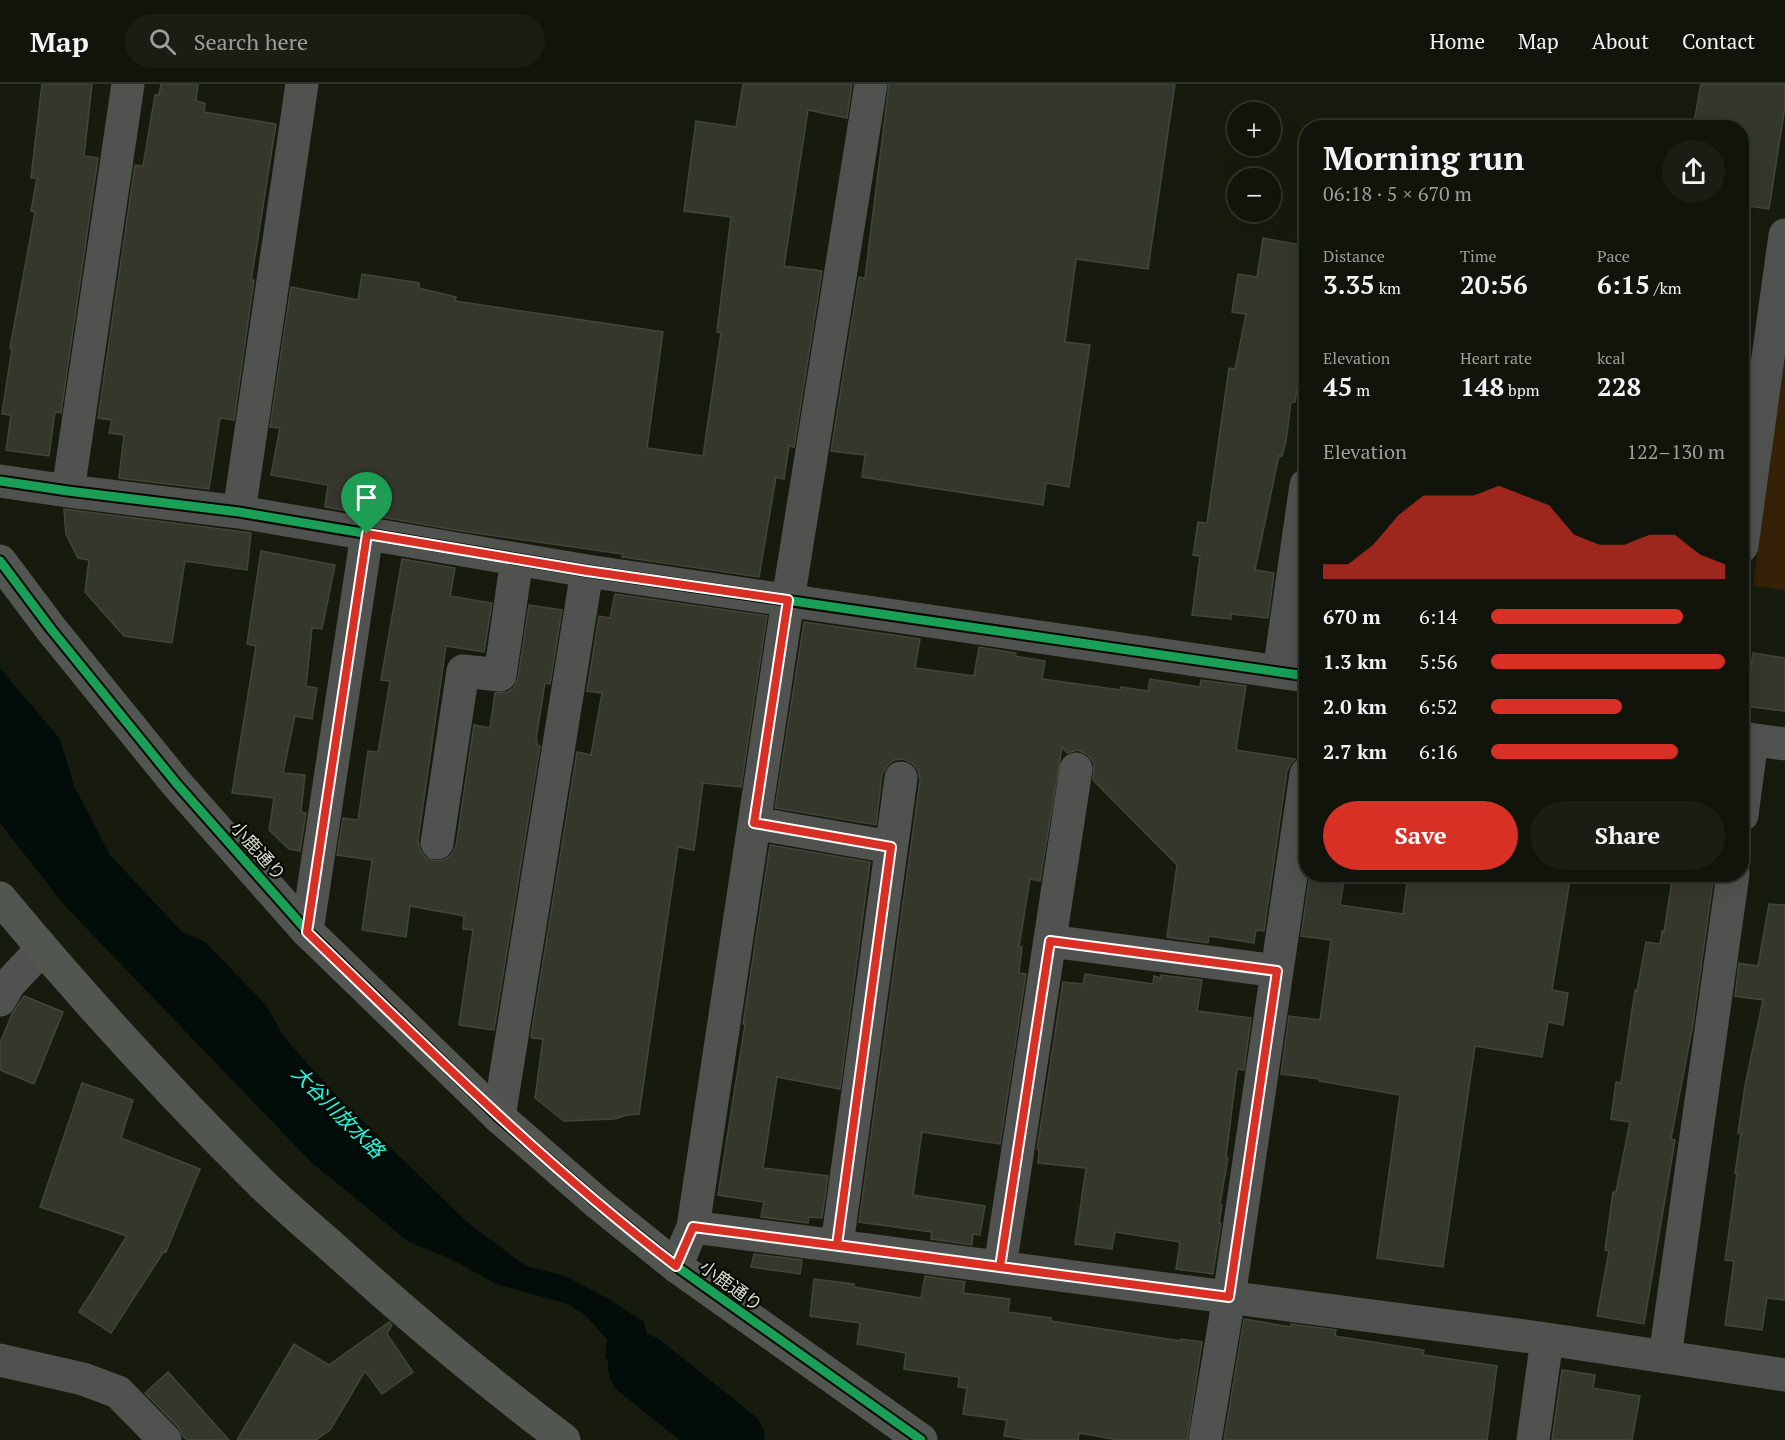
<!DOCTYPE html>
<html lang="en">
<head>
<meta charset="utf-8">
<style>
  :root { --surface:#11140a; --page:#1a1d13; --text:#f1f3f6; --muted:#9c9e9c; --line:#30332b; --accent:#d93025 }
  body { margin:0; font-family:"PT Serif","Noto Sans JP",serif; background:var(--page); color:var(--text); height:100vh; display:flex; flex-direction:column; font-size:22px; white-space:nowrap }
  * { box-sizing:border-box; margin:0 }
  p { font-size:20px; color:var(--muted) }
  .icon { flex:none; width:33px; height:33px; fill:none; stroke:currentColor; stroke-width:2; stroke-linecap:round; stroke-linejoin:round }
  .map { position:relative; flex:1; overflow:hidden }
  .sheet { position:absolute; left:1299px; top:36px; width:450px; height:762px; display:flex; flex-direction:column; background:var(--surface); border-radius:24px; box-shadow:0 6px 24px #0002,0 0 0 2px var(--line) }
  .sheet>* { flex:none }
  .buttons { position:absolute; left:1227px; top:18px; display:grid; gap:12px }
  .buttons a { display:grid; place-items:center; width:54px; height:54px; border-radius:50%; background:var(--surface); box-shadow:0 6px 24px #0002,0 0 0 2px var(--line); font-size:30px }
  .pin { position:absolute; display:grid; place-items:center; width:51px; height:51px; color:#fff; margin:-62px -26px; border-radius:50% 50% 50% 0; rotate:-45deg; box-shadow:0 0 6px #0007 }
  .pin .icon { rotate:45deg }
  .round { display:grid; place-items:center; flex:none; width:63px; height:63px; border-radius:32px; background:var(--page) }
  .head { display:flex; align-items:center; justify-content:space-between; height:102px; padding:0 24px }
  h1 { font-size:33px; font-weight:700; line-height:45px }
  .figures { display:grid; grid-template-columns:repeat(3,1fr); gap:9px; height:102px; padding:6px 24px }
  .figures div { display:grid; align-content:center }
  .figures b { font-size:26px; font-weight:700 }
  .figures small { font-size:16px; font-weight:400 }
  .figures p { font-size:16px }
  .chart { height:168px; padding:12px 24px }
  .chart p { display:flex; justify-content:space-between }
  .chart svg { width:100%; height:108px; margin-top:6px; fill:var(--accent); opacity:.7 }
  .action { display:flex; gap:12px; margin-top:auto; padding:12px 24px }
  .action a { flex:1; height:69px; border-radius:36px; background:var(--accent); color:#fff; font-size:24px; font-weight:700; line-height:69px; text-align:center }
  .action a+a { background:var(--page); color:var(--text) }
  ul { padding:0 24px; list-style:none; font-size:20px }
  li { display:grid; grid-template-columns:96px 72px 1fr; align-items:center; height:45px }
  li i { height:15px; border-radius:8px; background:var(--accent) }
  header { display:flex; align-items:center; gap:36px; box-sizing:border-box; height:84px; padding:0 30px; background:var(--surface); border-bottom:2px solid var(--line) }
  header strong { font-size:28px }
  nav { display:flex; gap:33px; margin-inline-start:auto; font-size:21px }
  .search { width:420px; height:54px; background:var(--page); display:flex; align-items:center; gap:15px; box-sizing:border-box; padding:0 21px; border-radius:33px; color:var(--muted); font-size:22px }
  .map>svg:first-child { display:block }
</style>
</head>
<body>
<header>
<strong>Map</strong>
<div class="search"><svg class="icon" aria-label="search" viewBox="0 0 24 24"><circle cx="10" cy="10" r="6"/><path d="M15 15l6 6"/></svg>Search here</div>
<nav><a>Home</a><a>Map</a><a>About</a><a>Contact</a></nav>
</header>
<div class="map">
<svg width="1785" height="1356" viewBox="0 0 1785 1356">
  <rect width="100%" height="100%" fill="#171b0e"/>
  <path fill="#352108" d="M1785,264V506L1753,502Z"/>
  <path fill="#020c09" d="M0,584L60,655L74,702L110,771L182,848L204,857L266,921L284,953L331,1006L468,1139L526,1182L565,1192L614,1218L644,1238C653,1288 685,1313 721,1344L645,1311L615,1285L605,1273L607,1255L584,1230L568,1220L496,1200L449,1174L409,1158L311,1078L65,822L0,739Z"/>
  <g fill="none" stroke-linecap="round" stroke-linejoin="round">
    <path stroke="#020c09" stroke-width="66" d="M641,1283L732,1356"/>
  </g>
  <path fill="#36372c" stroke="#444539" stroke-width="1.5" d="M42,0H92L84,72L98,74L61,329L55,328L49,372L6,366L11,331L2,330L12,264H10L35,128L31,127L37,94H31Z
    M161,0H198L196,17L205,19L204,28L276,40L254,179L251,196H254L234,336L220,334L209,405L119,394L124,351L109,349L112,336L98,334L135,81L143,82L155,11H159Z
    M743,0H852L847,34L808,26L784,182L822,187L794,363L789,362L784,395L776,393L759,493L622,473L623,470L461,447L325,423L328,401L271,391L280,344L270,343L291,203L358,216L362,190L419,199V204L456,213L455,217L663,248L647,364L703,372L721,249L717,248L731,133L684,127L696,37L736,43Z
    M889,0H1175L1148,185L1076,175L1065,258L1090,261L1069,403L1046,399L1043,421L862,393L865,371L831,367L859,193L865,194Z
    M1701,0H1785V22L1769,125L1742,121V44H1693Z
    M1263,154L1306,162V251L1295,318H1291L1286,358L1282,372L1279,371L1255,486L1274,489L1268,534L1231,530V535L1192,531L1200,472L1193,471L1198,438L1207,439L1229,284L1235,285L1246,230L1232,228L1238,190L1257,193Z
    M64,425L251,449L247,486L185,477L172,559L124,552L85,508L89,476L78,474L66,450Z
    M261,467L335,481L322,545L312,544L306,602L317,604L312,635L295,632L283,689L305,691L301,728L306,729L300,767L289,765L269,746L274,714L232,709L256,562L247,560Z
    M402,475L455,484L450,512L492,519L484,568L446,562L418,756L420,766L425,773L434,777L444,776L452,770L456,762L474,641L490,644L495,609L508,608L514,603L518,594L529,521L562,526L550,600L545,599L536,655L537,656V661L540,662L494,946L459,941L473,846L463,845L464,832L410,822L406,853L362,846L372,776L337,771L343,734L358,736L368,667L378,668L390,597L381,596Z
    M615,510L767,532L741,703L703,699L694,766L678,763L639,1030L627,1031L614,1035L564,1037L535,1014L543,955L532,954L531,952L577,668L591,671L602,609L587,607L599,532L610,534Z
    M804,538L920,555L915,584L974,592L979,563L1016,569L1015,572L1045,577L1042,595L1121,606V603L1148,607L1150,595L1200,603L1201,596L1246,602L1236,666L1295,675L1291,679L1287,687L1264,847L1256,846L1254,859L1209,852L1208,859L1167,853L1177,781L1093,696L1094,679L1088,671L1078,666L1067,669L1062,663L1040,797L1030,795L1019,863H1022L1019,889L1026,890L1000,1060L922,1048L913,1111L985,1122L980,1151L973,1150L972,1161L931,1155L932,1148L859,1138L920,696L918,686L912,679L903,675L894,676L887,682L882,691L876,741L775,724Z
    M1753,569L1785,574V627L1745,622Z
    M770,761L870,778L840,1005L777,993L763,1084L828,1092L822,1134L809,1133L808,1139L761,1133L764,1118L718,1111L745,940H743Z
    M1310,790H1345L1340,821L1403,830L1408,790H1479L1517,795L1518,790H1571L1552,906L1568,909L1563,941L1548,938L1542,973L1475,962L1443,1183L1377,1174L1400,1011L1319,997L1320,995L1281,990L1289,932L1320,936L1331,856L1301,852Z
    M1673,790H1714L1693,940L1671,1055L1675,1056L1644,1240L1597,1232L1609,1167L1605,1166L1613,1108H1616L1630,1038L1611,1035L1616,998L1621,999L1635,906L1637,907L1646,858L1660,860L1662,847L1664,848Z
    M1769,820L1785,821V1216L1767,1214L1762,1246L1725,1241L1734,1177L1725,1176L1737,1090L1735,1089L1741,1049H1738L1745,1002L1763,916L1735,912L1739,879L1758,882Z
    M1085,890L1153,900L1154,892L1161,894V891L1202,896L1197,927L1251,934L1244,986L1237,985L1226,1073L1228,1074L1220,1120L1222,1121L1219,1139H1221L1213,1190L1176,1185L1180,1158L1115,1148L1112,1165L1075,1160L1086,1084L1038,1079L1039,1066L1037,1065L1063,898L1083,900Z
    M24,912L63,928L34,1000L0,986V959L12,930Z
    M82,999L133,1016L121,1054L200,1085L166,1168L164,1167L111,1249L79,1228L127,1152L40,1123Z
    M754,1170L802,1176L800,1190L751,1183Z
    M925,1192L965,1198L963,1209L1010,1215L1008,1228L1051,1234V1237L1181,1257V1255L1202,1258L1187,1356H1119L1079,1349L1078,1356H1030L1004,1352L1007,1336L963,1330L967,1304L958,1303L959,1293L904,1285L906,1269L857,1260L860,1239L810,1232L814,1195L854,1200V1203L921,1214Z
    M1244,1235L1291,1243V1240L1336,1246L1335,1252L1424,1266L1423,1271L1497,1282L1487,1356H1224Z
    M389,1238L392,1241L387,1250L413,1288L382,1310L365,1287L330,1346L316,1356H237L294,1260L329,1281Z
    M1562,1286L1595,1291L1593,1304L1640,1312L1632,1356H1552Z
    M168,1288L229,1356H187L183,1352L178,1343L145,1309Z"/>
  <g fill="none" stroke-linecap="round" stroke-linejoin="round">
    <path stroke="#4f524f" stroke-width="33" d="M0,397L68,407L239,428L587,487L1306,592
      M68,407L128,0
      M239,428L302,0
      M1742,462L1785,151
      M1279,588L1306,401
      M1742,654L1785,660
      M1742,731L1752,656
      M754,739L891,763
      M437,759L463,587L500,591L517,475
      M307,847L367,450
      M1050,857L1277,887
      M0,916L9,900L42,865
      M499,1033L587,487
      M693,1143L1547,1255L1785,1291
      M837,1161L901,694
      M676,1182L693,1143L788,516L871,0
      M1000,1183L1076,685
      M1665,1273L1733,790
      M0,1276L83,1295L118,1308L165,1356
      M1205,1356L1229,1213L1306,690
      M1533,1356L1547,1255"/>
    <path stroke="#525651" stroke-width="33" d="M0,477L51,545L176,699L307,847L499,1033L600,1121L676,1182L921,1356
      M0,814C83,914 171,1010 263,1101C285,1122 308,1142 331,1162C406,1230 483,1295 564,1356"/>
    <defs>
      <path id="cycleway" d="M0,397L68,407L239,428L587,487L1306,592
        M0,477L51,545L176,699L307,847L499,1033L600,1121L676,1182L921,1356"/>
    </defs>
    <use href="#cycleway" stroke="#060902" stroke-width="13"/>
    <use href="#cycleway" stroke="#1a9f57" stroke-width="9"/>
  </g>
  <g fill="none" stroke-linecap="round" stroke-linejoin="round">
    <defs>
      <path id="route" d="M367,450L307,848C426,963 544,1081 676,1182L693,1143C872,1166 1051,1190 1229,1213L1277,887L1050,857L1000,1183L837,1161L891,763L754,739L788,516L587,487L367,450"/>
    </defs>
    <use href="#route" stroke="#fff" stroke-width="12"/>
    <use href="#route" stroke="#d93025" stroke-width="8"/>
  </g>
  <g text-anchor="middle" stroke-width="4.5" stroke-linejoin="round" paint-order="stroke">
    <g font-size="18" fill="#d7ddce" stroke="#060902">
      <text transform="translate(258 767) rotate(48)" y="6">小鹿通り</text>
      <text transform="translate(731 1202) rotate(36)" y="6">小鹿通り</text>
    </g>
    <g font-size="20" font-style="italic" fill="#1ffee5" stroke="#060902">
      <text transform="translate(338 1028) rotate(45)" y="7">大谷川放水路</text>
    </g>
  </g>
</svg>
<div class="buttons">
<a>+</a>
<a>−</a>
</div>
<div class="pin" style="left:367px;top:450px;background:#1e9e55"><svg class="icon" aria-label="arrive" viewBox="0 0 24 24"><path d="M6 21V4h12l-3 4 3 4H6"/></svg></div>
<section class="sheet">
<div class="head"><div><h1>Morning run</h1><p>06:18 · 5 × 670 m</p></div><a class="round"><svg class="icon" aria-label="share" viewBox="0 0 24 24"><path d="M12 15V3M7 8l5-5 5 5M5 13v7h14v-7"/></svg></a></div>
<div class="figures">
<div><p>Distance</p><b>3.35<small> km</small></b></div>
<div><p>Time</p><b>20:56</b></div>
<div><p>Pace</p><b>6:15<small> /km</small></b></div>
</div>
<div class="figures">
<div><p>Elevation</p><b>45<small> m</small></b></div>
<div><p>Heart rate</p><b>148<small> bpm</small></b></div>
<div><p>kcal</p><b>228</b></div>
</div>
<div class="chart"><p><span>Elevation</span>122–130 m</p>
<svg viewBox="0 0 160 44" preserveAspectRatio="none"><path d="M0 44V38L10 38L20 30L30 18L40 10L50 10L60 10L70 6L80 10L90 14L100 26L110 30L120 30L130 26L140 26L150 34L160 38V44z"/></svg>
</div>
<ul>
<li><b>670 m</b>6:14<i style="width:82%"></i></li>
<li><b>1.3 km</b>5:56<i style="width:100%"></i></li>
<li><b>2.0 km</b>6:52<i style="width:56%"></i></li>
<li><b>2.7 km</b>6:16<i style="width:80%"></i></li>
</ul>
<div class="action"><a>Save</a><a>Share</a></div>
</section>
</div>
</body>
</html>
